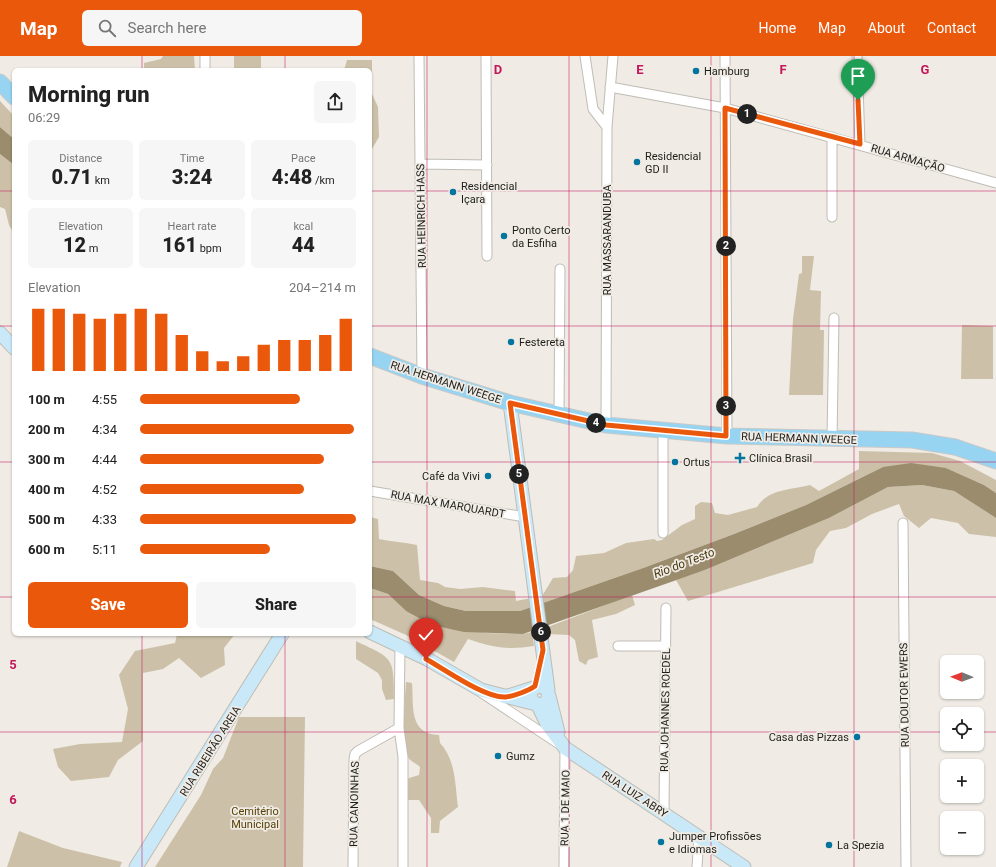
<!DOCTYPE html>
<html lang="en">
<head>
<meta charset="utf-8">
<style>
  :root { --surface:#fff; --page:#f6f6f6; --text:#222; --muted:#767676; --accent:#ea580c }
  body { margin:0; font-family:Roboto,sans-serif; background:var(--page); color:var(--text); height:100vh; display:flex; flex-direction:column; font-size:15px; white-space:nowrap }
  * { box-sizing:border-box; margin:0 }
  p { font-size:13px; color:var(--muted) }
  .icon { flex:none; width:22px; height:22px; fill:none; stroke:currentColor; stroke-width:2; stroke-linecap:round; stroke-linejoin:round }
  .map { position:relative; flex:1; overflow:hidden }
  .drawer { position:absolute; left:12px; top:12px; width:360px; height:568px; display:flex; flex-direction:column; background:var(--surface); border-radius:6px; box-shadow:0 1px 3px #0004 }
  .drawer>* { flex:none }
  .needle { width:26px; rotate:271deg }
  .fabs { position:absolute; left:940px; top:599px; display:grid; gap:8px }
  .fabs a { display:grid; place-items:center; width:44px; height:44px; border-radius:6px; background:var(--surface); box-shadow:0 1px 3px #0004; font-size:20px }
  .pin { position:absolute; display:grid; place-items:center; width:34px; height:34px; color:#fff; margin:-41px -17px; border-radius:50% 50% 50% 0; rotate:-45deg; box-shadow:0 0 4px #0007 }
  .pin .icon { rotate:45deg }
  .km { position:absolute; width:20px; height:20px; margin:-10px; border-radius:50%; background:#222; color:#fff; font-size:11px; line-height:20px; text-align:center }
  .round { display:grid; place-items:center; flex:none; width:42px; height:42px; border-radius:6px; background:var(--page) }
  .headline { display:flex; align-items:center; justify-content:space-between; height:68px; padding:0 16px }
  h1 { font-size:22px; font-weight:800; line-height:30px }
  .metrics { display:grid; grid-template-columns:repeat(3,1fr); gap:6px; height:68px; padding:4px 16px }
  .metrics div { display:grid; align-content:center; border-radius:6px; background:var(--page); text-align:center }
  .metrics b { font-size:20px; font-weight:800 }
  .metrics small { font-size:11px; font-weight:400 }
  .metrics p { font-size:11px }
  .chart { height:112px; padding:8px 16px }
  .chart p { display:flex; justify-content:space-between }
  .chart svg { width:100%; height:72px; margin-top:4px; stroke:var(--accent); stroke-width:6 }
  .action { display:flex; gap:8px; margin-top:auto; padding:8px 16px }
  .action a { flex:1; height:46px; border-radius:6px; background:var(--accent); color:#fff; font-size:16px; font-weight:800; line-height:46px; text-align:center }
  .action a+a { background:var(--page); color:var(--text) }
  ul { padding:0 16px; list-style:none; font-size:13px }
  li { display:grid; grid-template-columns:64px 48px 1fr; align-items:center; height:30px }
  li i { height:10px; border-radius:5px; background:var(--accent) }
  header { display:flex; align-items:center; gap:24px; box-sizing:border-box; height:56px; padding:0 20px; background:var(--accent); color:#fff }
  header strong { font-size:19px }
  nav { display:flex; gap:22px; margin-inline-start:auto; font-size:14px }
  .search { width:280px; height:36px; background:var(--page); display:flex; align-items:center; gap:10px; box-sizing:border-box; padding:0 14px; border-radius:6px; color:var(--muted); font-size:15px }
  .map>svg:first-child { display:block }
</style>
</head>
<body>
<header>
<strong>Map</strong>
<div class="search"><svg class="icon" aria-label="search" viewBox="0 0 24 24"><circle cx="10" cy="10" r="6"/><path d="M15 15l6 6"/></svg>Search here</div>
<nav><a>Home</a><a>Map</a><a>About</a><a>Contact</a></nav>
</header>
<div class="map">
<svg width="996" height="811" viewBox="0 0 996 811">
  <rect width="100%" height="100%" fill="#f0ece5"/>
  <path fill="#ccc1a8" d="M163,0H194L195,14H144V7L161,3Z
    M234,0H261V14H234Z
    M347,4H372V38L378,51L379,81L372,93L370,92V14H344Z
    M0,45L14,60V83L0,71Z
    M0,98L14,109V178L9,169L5,153L0,151Z
    M802,200H814L810,234L821,235L820,274H824L823,339H789L793,263L799,218L802,217Z
    M962,269L993,270V323H961Z
    M859,395L932,397L960,405L996,424V437L984,429L946,412L883,411L806,449L734,478L646,511L520,555H466L444,550L419,539L393,515L370,510V461L378,463L379,483C392,486 404,486 417,489L420,524L438,527L445,531L460,533L483,531L515,535L516,545L542,540L553,522L567,521L573,514L576,500L604,497L626,487L654,483L657,485L662,484L682,469L695,463V450L701,446L712,447L715,457L728,459L757,451C768,433 790,434 810,429L819,435L859,413Z
    M922,429L954,435L996,462V481L969,478L958,467L931,462L919,472L904,460L899,448L872,458L846,472L830,475L816,494L813,507L688,545L676,524L705,514L829,462L888,431Z
    M370,532L388,538L406,555L486,577L523,578L532,576L534,590C508,594 493,592 468,583L454,606L406,579L370,563Z
    M632,539L635,549L616,558L592,564L598,601L588,604L586,609L579,605L575,584L569,579L547,578L545,572Z
    M177,578H235L224,592L225,609L201,622L179,602L163,613L143,617V685L118,704L109,721L71,725L58,711L53,693L80,688L122,686L128,653L119,619L135,595L175,587Z
    M356,585C393,603 394,600 394,643L386,644L382,633V624L378,617L356,603Z
    M406,626L412,627C414,649 408,678 439,679L440,687C456,704 455,729 458,751L440,765L439,777H431V762L419,744H406V723L419,719L420,711C417,708 410,705 408,701C401,691 405,641 406,626Z
    M239,661H305L303,811H155L201,739L213,713L223,702Z
    M19,775L63,792L122,806L120,811H7Z"/>
  <path fill="#9a8c6d" d="M0,71L14,83V109L0,98Z
    M911,407L946,412L984,429L996,437V462L954,435L922,429L888,431L829,462L705,514L523,578L464,576L432,569L406,555L388,538L370,532V510L393,515L419,539L444,550L466,555H520L646,511L734,478L806,449L883,411Z"/>
  <g fill="none" stroke-linecap="round" stroke-linejoin="round">
    <defs>
      <path id="street" d="M419,0L422,320
        M486,0L487,200
        M585,0L593,53L607,71
        M725,0L727,380
        M857,0L860,88
        M205,14V0
        M610,31L725,52L996,127
        M832,81V161
        M420,108L487,109
        M559,359L560,213
        M606,369L607,71L613,0
        M832,383L834,262
        M370,435L525,461
        M903,467L906,811
        M663,477V375
        M618,590H665
        M482,637L565,692L564,811
        M399,672L403,701V811
        M664,757L666,552
        M353,811L354,703L355,698L358,695L399,672L400,590
        M697,811L699,781"/>
      <path id="secondary" d="M0,277L14,292
        M510,347L548,634
        M370,576L427,603L481,634L536,648
        M549,640L558,676
        M505,641L540,630C552,633 551,648 538,649L532,645L530,638L533,632
        M538,649L547,668L565,692L744,811
        M136,811L282,578"/>
      <path id="primary" d="M0,26L14,41
        M370,300L422,320L510,347L606,369L727,380L912,384L955,391L996,405"/>
    </defs>
    <use href="#street" stroke="#bfbcb5" stroke-width="11"/>
    <use href="#secondary" stroke="#bfbcb5" stroke-width="15"/>
    <use href="#primary" stroke="#c9c9c8" stroke-width="17"/>
    <use href="#street" stroke="#fff" stroke-width="9"/>
    <use href="#secondary" stroke="#cae9f8" stroke-width="13"/>
    <use href="#primary" stroke="#96d4f2" stroke-width="15"/>
  </g>
  <g fill="none" stroke-linecap="round" stroke-linejoin="round">
    <defs>
      <path id="route" d="M426,603C444,613 486,643 506,641C514,640 528,635 535,630L543,594L510,347L606,369L726,380L725,52L860,88L858,44"/>
    </defs>
    <use href="#route" stroke="#fff" stroke-width="8"/>
    <use href="#route" stroke="#ea580c" stroke-width="5"/>
  </g>
  <path fill="none" stroke="#c2185b" stroke-width="1" stroke-opacity="0.55" d="M142,0V14M285,0V14M427,0V811M569,0V811M711,0V811M854,0V811M0,135H14M370,135H996M0,270H14M370,270H996M0,406H14M370,406H996M0,541H14M370,541H996M142,578V811M285,578V811M0,676H947M977,676H996"/>
  <g fill="#02749e" stroke="#f0ece5" stroke-width="1.5">
    <circle cx="696" cy="15" r="4"/>
    <circle cx="637" cy="106" r="4"/>
    <circle cx="453" cy="136" r="4"/>
    <circle cx="504" cy="180" r="4"/>
    <circle cx="511" cy="286" r="4"/>
    <path d="M738 396h4v4h4v4h-4v4h-4v-4h-4v-4h4z"/>
    <circle cx="675" cy="406" r="4"/>
    <circle cx="488" cy="420" r="4"/>
    <circle cx="857" cy="681" r="4"/>
    <circle cx="498" cy="700" r="4"/>
    <circle cx="661" cy="786" r="4"/>
    <circle cx="829" cy="789" r="4"/>
  </g>
  <g text-anchor="middle" stroke-width="3.5" stroke-linejoin="round" paint-order="stroke">
    <g font-size="11" fill="#1e1d1a" stroke="#f0ece5" text-anchor="start">
      <text x="704" y="19">Hamburg</text>
      <text x="645" y="104">Residencial<tspan x="645" dy="13">GD II</tspan></text>
      <text x="461" y="134">Residencial<tspan x="461" dy="13">Içara</tspan></text>
      <text x="512" y="178">Ponto Certo<tspan x="512" dy="13">da Esfiha</tspan></text>
      <text x="519" y="290">Festereta</text>
      <text x="749" y="406">Clínica Brasil</text>
      <text x="683" y="410">Ortus</text>
      <text x="480" y="424" text-anchor="end">Café da Vivi</text>
      <text x="849" y="685" text-anchor="end">Casa das Pizzas</text>
      <text x="506" y="704">Gumz</text>
      <text x="669" y="784">Jumper Profissões<tspan x="669" dy="13">e Idiomas</tspan></text>
      <text x="837" y="793">La Spezia</text>
    </g>
    <g font-size="11" fill="#1e1d1a" stroke="#f0ece5">
      <text transform="translate(908 102) rotate(16)" y="4">RUA ARMAÇÃO</text>
      <text transform="translate(421 160) rotate(-91)" y="4">RUA HEINRICH HASS</text>
      <text transform="translate(607 184) rotate(-90)" y="4">RUA MASSARANDUBA</text>
      <text transform="translate(446 326) rotate(18)" y="4">RUA HERMANN WEEGE</text>
      <text transform="translate(799 382) rotate(2)" y="4">RUA HERMANN WEEGE</text>
      <text transform="translate(448 448) rotate(10)" y="4">RUA MAX MARQUARDT</text>
      <text transform="translate(904 639) rotate(-91)" y="4">RUA DOUTOR EWERS</text>
      <text transform="translate(665 654) rotate(-89)" y="4">RUA JOHANNES ROEDEL</text>
      <text transform="translate(210 695) rotate(-58)" y="4">RUA RIBEIRÃO AREIA</text>
      <text transform="translate(635 738) rotate(33)" y="4">RUA LUIZ ABRY</text>
      <text transform="translate(354 748) rotate(-89)" y="4">RUA CANOINHAS</text>
      <text transform="translate(565 752) rotate(-89)" y="4">RUA 1 DE MAIO</text>
    </g>
    <g font-size="11" fill="#564105" stroke="#f0ece5">
      <text x="255" y="759">Cemitério<tspan x="255" dy="13">Municipal</tspan></text>
    </g>
    <g font-size="12" font-style="italic" fill="#48380e" stroke="#f0ece5">
      <text transform="translate(684 507) rotate(-21)" y="4">Rio do Testo</text>
    </g>
  </g>
  <g font-size="13" text-anchor="middle" font-weight="bold" fill="#c2185b" stroke="#f0ece5" stroke-width="3.5" stroke-linejoin="round" paint-order="stroke">
    <text x="498" y="18">D</text>
    <text x="640" y="18">E</text>
    <text x="783" y="18">F</text>
    <text x="925" y="18">G</text>
    <text x="13" y="613">5</text>
    <text x="13" y="748">6</text>
  </g>
</svg>
<div class="fabs">
<a><svg class="needle" viewBox="-14 -14 28 28"><path d="M0-13l5 13h-10z" fill="#e53935"/><path d="M0 13l5-13h-10z" fill="#767676"/></svg></a>
<a><svg class="icon" aria-label="locate" viewBox="0 0 24 24"><circle cx="12" cy="12" r="6"/><path d="M12 2v4M12 18v4M2 12h4M18 12h4"/></svg></a>
<a>+</a>
<a>−</a>
</div>
<div class="pin" style="left:858px;top:44px;background:#1e9e55"><svg class="icon" aria-label="arrive" viewBox="0 0 24 24"><path d="M6 21V4h12l-3 4 3 4H6"/></svg></div>
<div class="pin" style="left:426px;top:603px;background:#d93025"><svg class="icon" aria-label="check" viewBox="0 0 24 24"><path d="M5 12l5 5 9-10"/></svg></div>
<b class="km" style="left:747px;top:58px">1</b>
<b class="km" style="left:726px;top:190px">2</b>
<b class="km" style="left:726px;top:350px">3</b>
<b class="km" style="left:596px;top:367px">4</b>
<b class="km" style="left:519px;top:418px">5</b>
<b class="km" style="left:541px;top:576px">6</b>
<section class="drawer">
<div class="headline"><div><h1>Morning run</h1><p>06:29</p></div><a class="round"><svg class="icon" aria-label="share" viewBox="0 0 24 24"><path d="M12 15V3M7 8l5-5 5 5M5 13v7h14v-7"/></svg></a></div>
<div class="metrics">
<div><p>Distance</p><b>0.71<small> km</small></b></div>
<div><p>Time</p><b>3:24</b></div>
<div><p>Pace</p><b>4:48<small> /km</small></b></div>
</div>
<div class="metrics">
<div><p>Elevation</p><b>12<small> m</small></b></div>
<div><p>Heart rate</p><b>161<small> bpm</small></b></div>
<div><p>kcal</p><b>44</b></div>
</div>
<div class="chart"><p><span>Elevation</span>204–214 m</p>
<svg viewBox="0 0 160 44" preserveAspectRatio="none"><path d="M5 44V6M15 44V6M25 44V9M35 44V12M45 44V9M55 44V6M65 44V9M75 44V22M85 44V32M95 44V38M105 44V35M115 44V28M125 44V25M135 44V25M145 44V22M155 44V12"/></svg>
</div>
<ul>
<li><b>100 m</b>4:55<i style="width:74%"></i></li>
<li><b>200 m</b>4:34<i style="width:99%"></i></li>
<li><b>300 m</b>4:44<i style="width:85%"></i></li>
<li><b>400 m</b>4:52<i style="width:76%"></i></li>
<li><b>500 m</b>4:33<i style="width:100%"></i></li>
<li><b>600 m</b>5:11<i style="width:60%"></i></li>
</ul>
<div class="action"><a>Save</a><a>Share</a></div>
</section>
</div>
</body>
</html>
